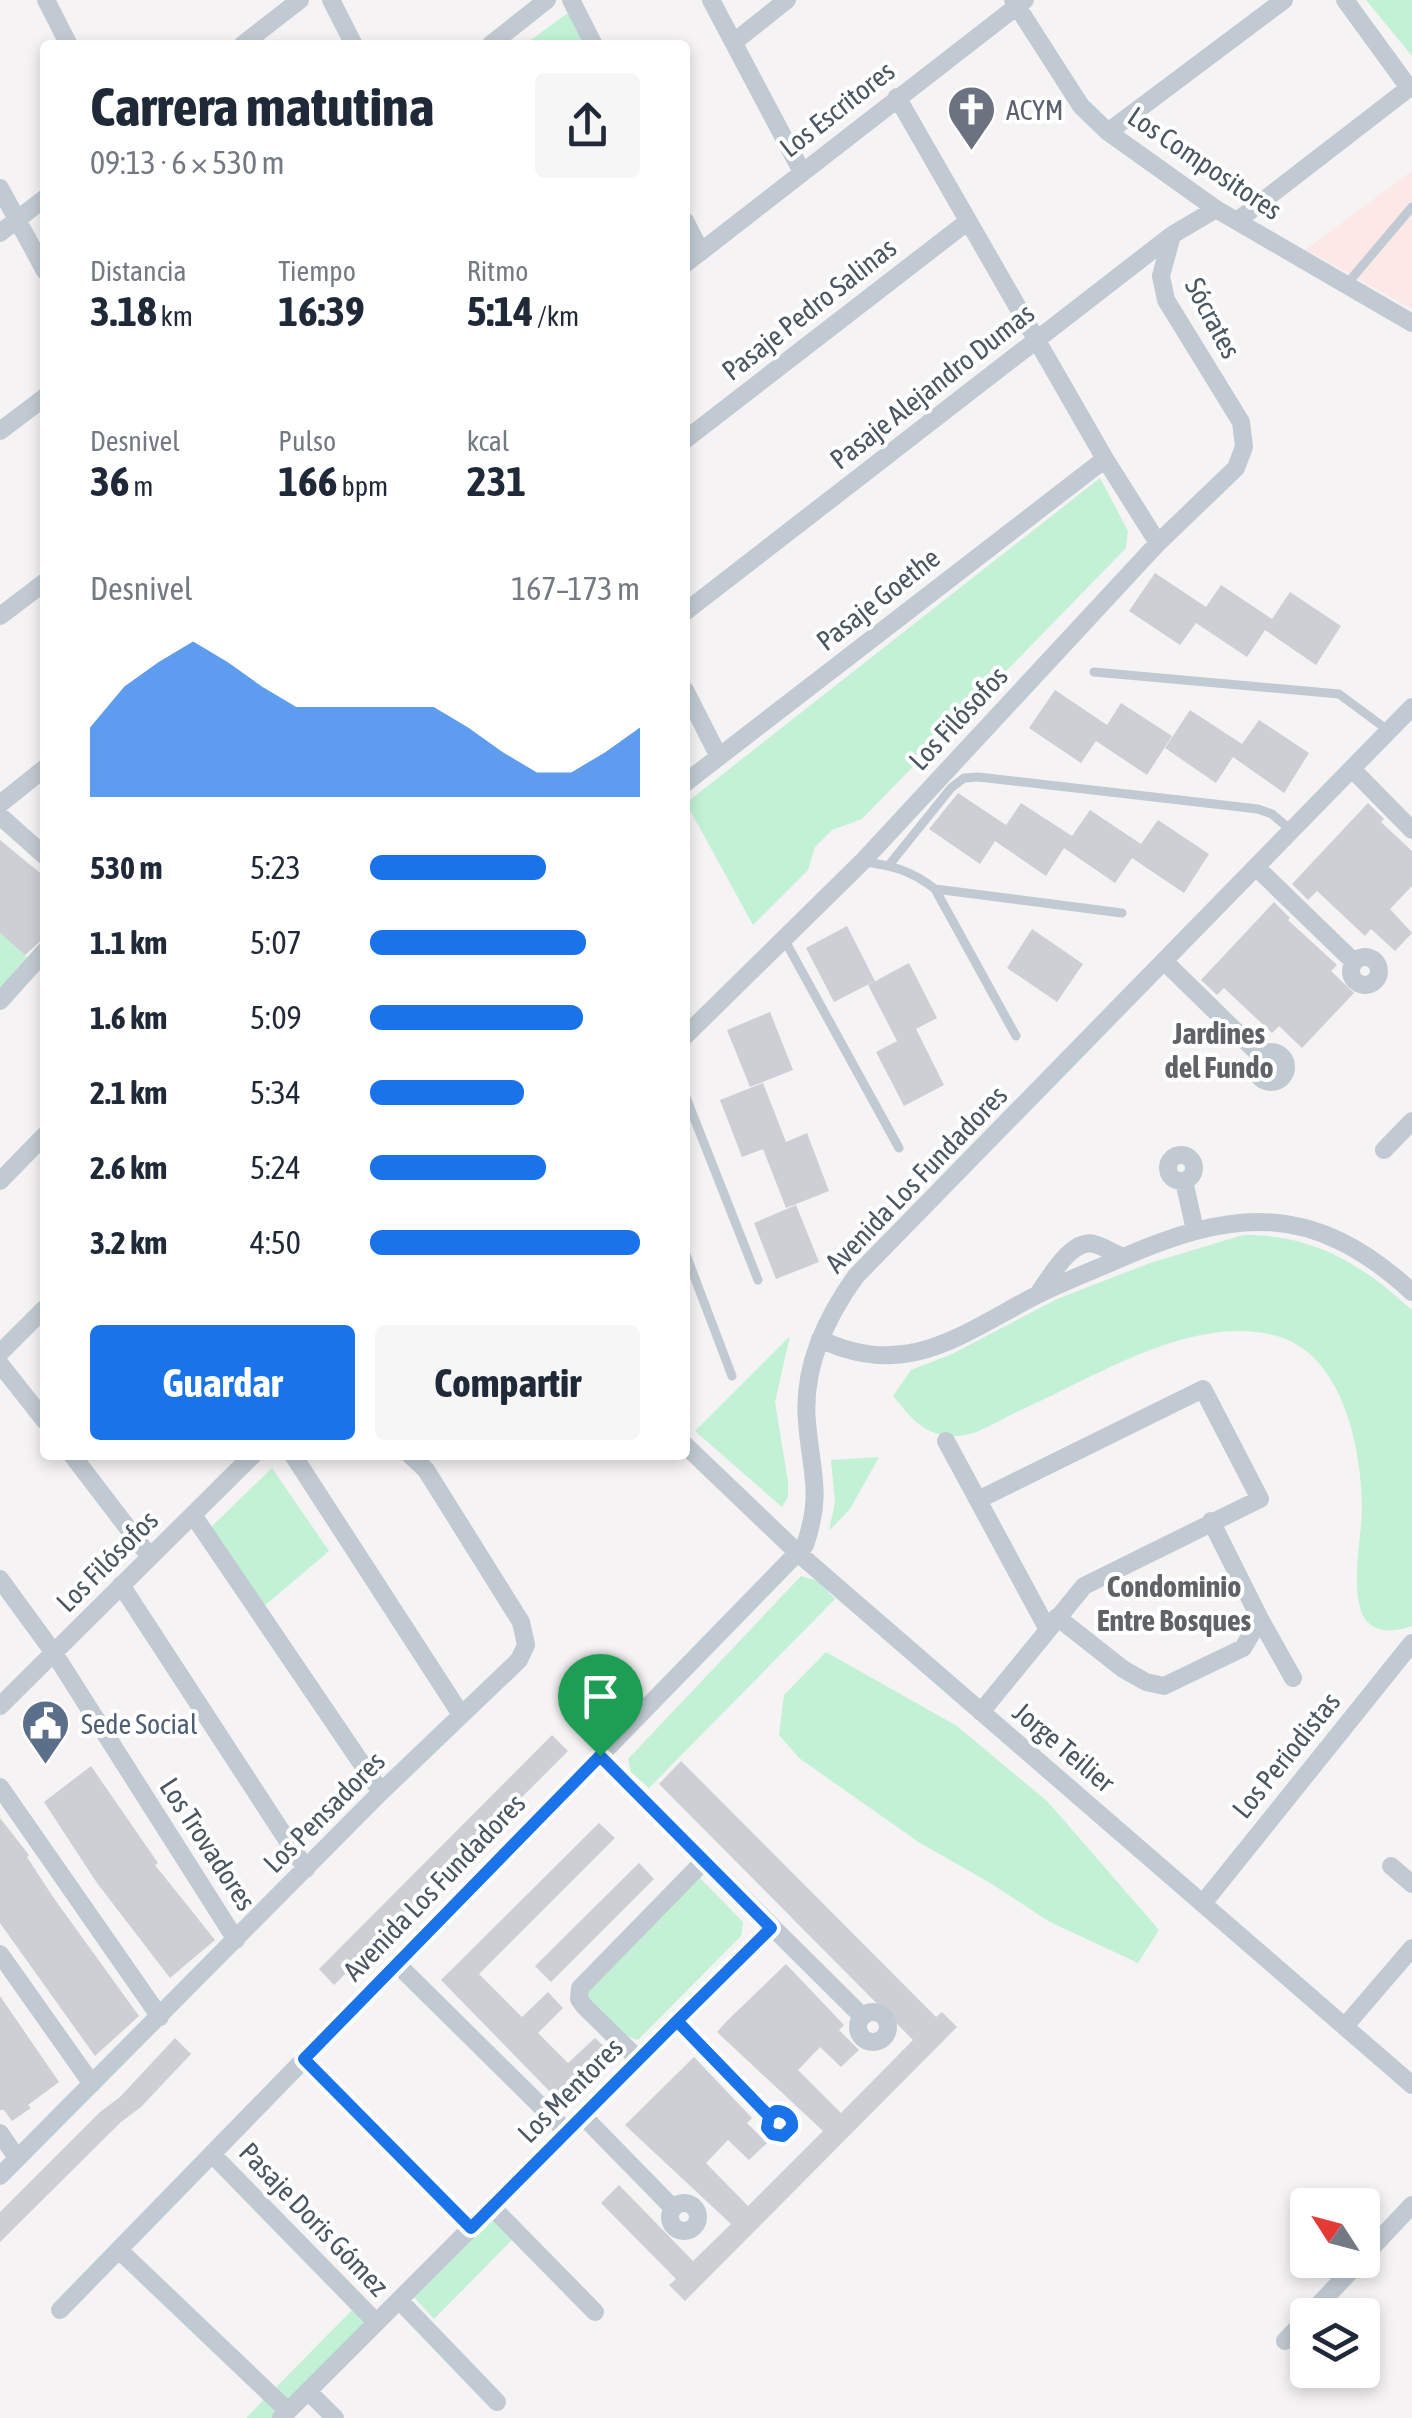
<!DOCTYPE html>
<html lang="es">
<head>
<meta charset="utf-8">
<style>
  :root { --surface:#fff; --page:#f6f6f7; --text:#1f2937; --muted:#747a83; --accent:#1a73e8 }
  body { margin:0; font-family:"Asap Condensed",sans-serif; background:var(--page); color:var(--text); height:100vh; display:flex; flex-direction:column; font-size:38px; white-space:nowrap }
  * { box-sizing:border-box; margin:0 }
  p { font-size:32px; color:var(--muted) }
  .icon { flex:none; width:55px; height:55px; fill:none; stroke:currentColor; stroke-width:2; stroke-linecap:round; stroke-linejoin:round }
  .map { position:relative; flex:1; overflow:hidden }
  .panel { position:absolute; left:40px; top:40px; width:650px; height:1420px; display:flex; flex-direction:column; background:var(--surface); border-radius:10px; box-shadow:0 5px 15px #0003 }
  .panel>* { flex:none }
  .needle { width:65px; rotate:306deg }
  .fabs { position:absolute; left:1290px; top:2188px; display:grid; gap:20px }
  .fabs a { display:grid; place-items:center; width:90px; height:90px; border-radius:10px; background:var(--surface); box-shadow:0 5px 15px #0003; font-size:50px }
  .pin { position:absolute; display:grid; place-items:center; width:85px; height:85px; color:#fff; margin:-102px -42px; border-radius:50% 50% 50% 0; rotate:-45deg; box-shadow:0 0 10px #0007 }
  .pin .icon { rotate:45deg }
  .round { display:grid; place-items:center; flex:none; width:105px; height:105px; border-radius:10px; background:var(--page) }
  .head { display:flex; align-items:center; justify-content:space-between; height:170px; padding:0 50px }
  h1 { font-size:55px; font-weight:700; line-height:75px }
  .metrics { display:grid; grid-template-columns:repeat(3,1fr); gap:15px; height:170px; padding:10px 50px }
  .metrics div { display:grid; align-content:center }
  .metrics b { font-size:42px; font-weight:700 }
  .metrics small { font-size:28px; font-weight:400 }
  .metrics p { font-size:28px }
  .chart { height:280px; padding:20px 50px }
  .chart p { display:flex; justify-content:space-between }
  .chart svg { width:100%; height:180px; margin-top:10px; fill:var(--accent); opacity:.7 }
  .primary-button { display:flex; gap:20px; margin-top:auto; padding:20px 50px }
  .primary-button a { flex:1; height:115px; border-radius:10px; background:var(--accent); color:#fff; font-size:40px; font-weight:700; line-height:115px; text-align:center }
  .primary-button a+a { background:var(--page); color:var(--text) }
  ul { padding:0 50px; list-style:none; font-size:32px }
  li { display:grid; grid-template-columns:160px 120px 1fr; align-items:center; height:75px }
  li i { height:25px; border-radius:12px; background:var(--accent) }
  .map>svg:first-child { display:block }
</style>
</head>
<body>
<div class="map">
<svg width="1412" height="2418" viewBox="0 0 1412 2418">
  <rect width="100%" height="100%" fill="#f5f3f3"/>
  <path fill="#fce8e6" d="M1412,171V309L1306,250Z"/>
  <path fill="#c3f1d5" d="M1366,0H1412V56Z
    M569,12L585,45H524Z
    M1100,478L1128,531L1126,548L862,819L832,830L815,847L808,870L753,925L686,803Z
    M0,933L27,957L0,988Z
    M1243,1235C1312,1234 1362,1264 1412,1310V1626C1393,1633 1369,1634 1361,1611C1351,1578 1362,1538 1362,1505C1361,1447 1343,1357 1280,1337C1197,1311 1097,1376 1023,1409C995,1421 971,1443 938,1434C917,1428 907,1412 893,1396L911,1370L952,1354L1057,1299L1150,1263Z
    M790,1336L775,1402L788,1482V1497L782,1507L695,1431Z
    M879,1457L850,1509L829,1531L835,1502L831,1460Z
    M272,1468L329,1551L263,1607L209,1529Z
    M801,1576L818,1581L835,1599L649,1788L631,1772L628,1759Z
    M826,1652L957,1726L1048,1802L1159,1930L1138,1963L1048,1921L992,1884L920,1843L799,1758L779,1735L784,1695Z
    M700,1878L743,1922L741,1936L638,2040C620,2037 590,2008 586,1990Z
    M496,2213L517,2235L434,2319L413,2296Z
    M354,2308L368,2323L273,2418H246Z"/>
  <path fill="#cdcfd5" d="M1155,573L1206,607L1221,585L1272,619L1290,592L1341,626L1316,665L1265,630L1247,657L1196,623L1180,645L1129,611Z
    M1055,690L1107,725L1121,703L1172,736L1147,775L1096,741L1081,763L1029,728Z
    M1190,710L1242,744L1259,720L1309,753L1284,793L1233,757L1216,783L1165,748Z
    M958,793L1006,825L1021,803L1072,836L1090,810L1141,844L1158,820L1209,854L1184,893L1132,858L1115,883L1064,848L1046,876L995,841L980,864L929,829Z
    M1368,803L1384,819L1381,822L1412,851V886L1390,909L1412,933L1395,951L1371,929L1365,936L1317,891L1308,900L1292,884Z
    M0,840L45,877V937L25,955L0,933Z
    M1274,902L1290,918L1288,920L1337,965L1331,971L1354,993L1302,1048L1279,1026L1272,1033L1224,988L1217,995L1201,980Z
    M847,926L875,981L834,1002L806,948Z
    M1032,929L1083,964L1057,1002L1007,968Z
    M909,963L937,1018L916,1029L944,1085L904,1106L876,1052L897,1041L868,985Z
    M770,1012L793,1070L750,1087L727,1030Z
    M763,1083L786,1142L807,1133L829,1191L786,1208L763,1149L742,1157L720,1100Z
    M796,1205L819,1262L776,1279L754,1223Z
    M552,1735L568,1751L334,1985L319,1969Z
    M681,1761L936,2017L942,2012L957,2027L685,2301L669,2285L676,2279L601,2203L619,2185L693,2261L731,2224L625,2125L694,2057L752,2118L747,2123L767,2143L749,2160L728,2140L706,2163L748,2206L823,2131L717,2032L728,2020L786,1964L844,2025L839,2030L859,2050L841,2067L820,2047L798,2070L841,2113L913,2040L659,1784Z
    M91,1766L158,1863L155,1865L215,1940L170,1978L97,1883L44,1802Z
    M0,1818L29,1855L27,1857L53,1897L139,2016L95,2056L0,1923Z
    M599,1823L615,1838L479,1974L522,2017L548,1992L563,2008L538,2033L568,2063L595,2038L611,2053L560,2102L441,1980Z
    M639,1863L654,1879L551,1982L535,1966Z
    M0,1996L59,2082L28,2105L31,2108L12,2121L4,2110H0Z
    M175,2038L191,2054L141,2107L121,2122L0,2242V2212L100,2112L120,2097Z"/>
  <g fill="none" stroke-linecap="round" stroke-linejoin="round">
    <path stroke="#c1cad2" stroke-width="9" d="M1346,285L1412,207
      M1094,672L1339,694L1389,731
      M863,862C892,865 912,871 935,889L1016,1036
      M889,865L951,788L964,778L978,777L1258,809L1272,814L1292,831
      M935,889L1122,913
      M784,939L899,1148
      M685,1095L758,1280
      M685,1252L732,1376"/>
    <path stroke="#c1cad2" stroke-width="18" d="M46,0L69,45
      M331,0L354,45
      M571,0L594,45
      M711,0L802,172
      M1013,0L1081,106L1108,132L1216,209L1412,323
      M734,42L787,0
      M242,45L300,0
      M490,45L547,0
      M897,97L1105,459L1158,543
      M1108,132L1284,0
      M0,188L45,271
      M685,221L701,252
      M1237,221L1409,88L1345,0
      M0,233L45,198
      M685,264L1025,0
      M0,431L45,397
      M685,440L967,222
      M685,612L1172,235L1216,209
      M0,616L45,582
      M685,690L719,757
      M1352,769L1412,830
      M685,783L1105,459
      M0,804L45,768
      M0,816L45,856
      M1257,868L1354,962
      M1351 971a14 14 0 1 1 28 0a14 14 0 1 1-28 0Z
      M1166,963L1261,1056
      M0,1001L45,951
      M685,1036L862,862L1158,543L1236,468L1244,447L1241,422L1166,300L1161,276L1172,235
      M1256 1067a15 15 0 1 1 30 0a15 15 0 1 1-30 0Z
      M1384,1150L1412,1121
      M1168 1168a13 13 0 1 1 26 0a13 13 0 1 1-26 0Z
      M0,1181L45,1135
      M1184,1181L1195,1230
      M1040,1291C1051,1276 1072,1238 1094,1244C1104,1246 1113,1254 1124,1257
      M820,1339C905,1380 959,1336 1033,1297C1060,1283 1089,1272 1117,1260C1234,1208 1313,1201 1412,1292
      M0,1353L45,1308
      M0,1364L45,1421
      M946,1441L1047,1628
      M685,1445L798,1553L1412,2085
      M72,1455L150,1557
      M293,1455L460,1713
      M978,1500L1203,1389L1260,1499L1084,1586L981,1712
      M193,1515L381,1792
      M0,1579L54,1653L236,1940
      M121,1585L306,1869
      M1057,1617L1123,1669L1146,1682L1164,1686L1243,1648L1260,1619L1211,1521
      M1260,1619L1293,1678
      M0,1706L253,1455
      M600,1756L862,2016
      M0,1787L160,2017
      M1391,1866L1412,1884
      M1204,1902L1412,1643
      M0,1954L92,2084
      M397,1964L567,2132
      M858 2027a15 15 0 1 1 30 0a15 15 0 1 1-30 0Z
      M677,2021L769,2116
      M1346,2025L1412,1948
      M305,2059L471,2228
      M639,2060L584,2006L579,1999L580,1988L705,1860
      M767 2124a12 12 0 1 1 24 0a12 12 0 1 1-24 0Z
      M583,2116L673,2208
      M0,2133L17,2158
      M212,2154L376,2322
      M0,2176L381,1792L519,1660L526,1645L521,1622L426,1470L410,1455
      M670 2217a14 14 0 1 1 28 0a14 14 0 1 1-28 0Z
      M492,2207L595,2312
      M119,2250L288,2411
      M1362,2258L1412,2205
      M399,2300L497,2402
      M60,2310L805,1545C823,1493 811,1473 807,1422C802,1368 825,1319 856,1276L1412,707
      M1309,2315L1361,2260
      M1285,2341L1308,2317
      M308,2391L335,2418
      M281,2418L771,1928"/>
  </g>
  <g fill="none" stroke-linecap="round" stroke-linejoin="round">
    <defs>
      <path id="route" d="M600,1756L304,2059L471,2228L677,2021L769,2116L776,2111C786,2111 793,2117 792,2127L783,2136L772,2134L767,2128L769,2116L677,2021L771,1928L600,1756"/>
    </defs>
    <use href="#route" stroke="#fff" stroke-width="20"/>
    <use href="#route" stroke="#1a73e8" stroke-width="12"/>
  </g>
  <defs>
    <symbol id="church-pin" viewBox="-11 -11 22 30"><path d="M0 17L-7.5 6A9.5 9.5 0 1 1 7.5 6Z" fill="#6b7280" stroke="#fff"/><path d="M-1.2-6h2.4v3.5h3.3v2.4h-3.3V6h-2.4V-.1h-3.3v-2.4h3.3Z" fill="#fff"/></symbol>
    <symbol id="civic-pin" viewBox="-11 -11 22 30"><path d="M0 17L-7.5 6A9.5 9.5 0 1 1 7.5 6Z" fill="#5c6f8a" stroke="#fff"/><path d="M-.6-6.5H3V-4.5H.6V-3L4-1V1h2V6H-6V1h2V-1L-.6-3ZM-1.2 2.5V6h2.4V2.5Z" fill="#fff"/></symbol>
  </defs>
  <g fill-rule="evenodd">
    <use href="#church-pin" x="944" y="82" width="55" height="75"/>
    <use href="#civic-pin" x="18" y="1696" width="55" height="75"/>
  </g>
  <g text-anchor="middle" stroke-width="8" stroke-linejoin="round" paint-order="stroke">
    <g font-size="28" fill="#4a5661" stroke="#fff">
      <text transform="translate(837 109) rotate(-38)" y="10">Los Escritores</text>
      <text transform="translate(1205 163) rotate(34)" y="10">Los Compositores</text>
      <text transform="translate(809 309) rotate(-38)" y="10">Pasaje Pedro Salinas</text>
      <text transform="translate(1213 318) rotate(62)" y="10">Sócrates</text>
      <text transform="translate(932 386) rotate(-38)" y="10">Pasaje Alejandro Dumas</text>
      <text transform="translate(878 599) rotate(-38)" y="10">Pasaje Goethe</text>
      <text transform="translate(958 718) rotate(-47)" y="10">Los Filósofos</text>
      <text transform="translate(916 1179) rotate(-46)" y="10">Avenida Los Fundadores</text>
      <text transform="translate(107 1561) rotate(-45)" y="10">Los Filósofos</text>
      <text transform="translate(1064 1747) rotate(40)" y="10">Jorge Teilier</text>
      <text transform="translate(1286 1755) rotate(-51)" y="10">Los Periodistas</text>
      <text transform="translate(324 1812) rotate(-45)" y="10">Los Pensadores</text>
      <text transform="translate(208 1844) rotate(57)" y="10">Los Trovadores</text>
      <text transform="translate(434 1887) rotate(-46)" y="10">Avenida Los Fundadores</text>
      <text transform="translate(570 2090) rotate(-45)" y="10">Los Mentores</text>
      <text transform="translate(314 2219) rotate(46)" y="10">Pasaje Doris Gómez</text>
    </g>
    <g font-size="28" fill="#5b616d" stroke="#fff" text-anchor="start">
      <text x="1006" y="120">ACYM</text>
    </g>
    <g font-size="28" fill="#4e5e75" stroke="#fff" text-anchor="start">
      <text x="81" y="1734">Sede Social</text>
    </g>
    <g font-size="30" font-weight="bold" fill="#5f6368" stroke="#fff">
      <text x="1219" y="1044">Jardines<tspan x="1219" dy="34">del Fundo</tspan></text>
      <text x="1174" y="1597">Condominio<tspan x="1174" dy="34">Entre Bosques</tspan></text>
    </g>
  </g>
</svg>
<div class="fabs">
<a><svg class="needle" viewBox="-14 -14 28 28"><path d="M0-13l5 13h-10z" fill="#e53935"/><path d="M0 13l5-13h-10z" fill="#747a83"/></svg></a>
<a><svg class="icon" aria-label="layers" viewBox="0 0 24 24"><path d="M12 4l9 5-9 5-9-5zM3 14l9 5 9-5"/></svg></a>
</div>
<div class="pin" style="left:600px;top:1756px;background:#1e9e55"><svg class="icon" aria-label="arrive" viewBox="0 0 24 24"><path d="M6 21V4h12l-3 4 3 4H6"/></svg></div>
<section class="panel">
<div class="head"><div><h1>Carrera matutina</h1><p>09:13 · 6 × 530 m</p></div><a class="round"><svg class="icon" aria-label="share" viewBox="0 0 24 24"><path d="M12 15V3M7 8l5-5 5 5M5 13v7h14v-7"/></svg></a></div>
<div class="metrics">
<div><p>Distancia</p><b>3.18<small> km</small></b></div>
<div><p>Tiempo</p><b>16:39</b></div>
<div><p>Ritmo</p><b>5:14<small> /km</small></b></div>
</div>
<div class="metrics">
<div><p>Desnivel</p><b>36<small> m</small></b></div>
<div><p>Pulso</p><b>166<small> bpm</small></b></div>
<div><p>kcal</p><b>231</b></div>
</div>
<div class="chart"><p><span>Desnivel</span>167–173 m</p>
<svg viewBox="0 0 160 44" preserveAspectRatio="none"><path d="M0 44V27L10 17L20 11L30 6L40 11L50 17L60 22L70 22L80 22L90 22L100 22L110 27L120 33L130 38L140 38L150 33L160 27V44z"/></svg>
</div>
<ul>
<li><b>530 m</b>5:23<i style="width:65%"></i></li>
<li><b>1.1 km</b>5:07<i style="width:80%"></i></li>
<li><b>1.6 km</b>5:09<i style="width:79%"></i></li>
<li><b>2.1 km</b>5:34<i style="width:57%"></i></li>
<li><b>2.6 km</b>5:24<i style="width:65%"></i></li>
<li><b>3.2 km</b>4:50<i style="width:100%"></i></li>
</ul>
<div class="primary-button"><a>Guardar</a><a>Compartir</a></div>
</section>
</div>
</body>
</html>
